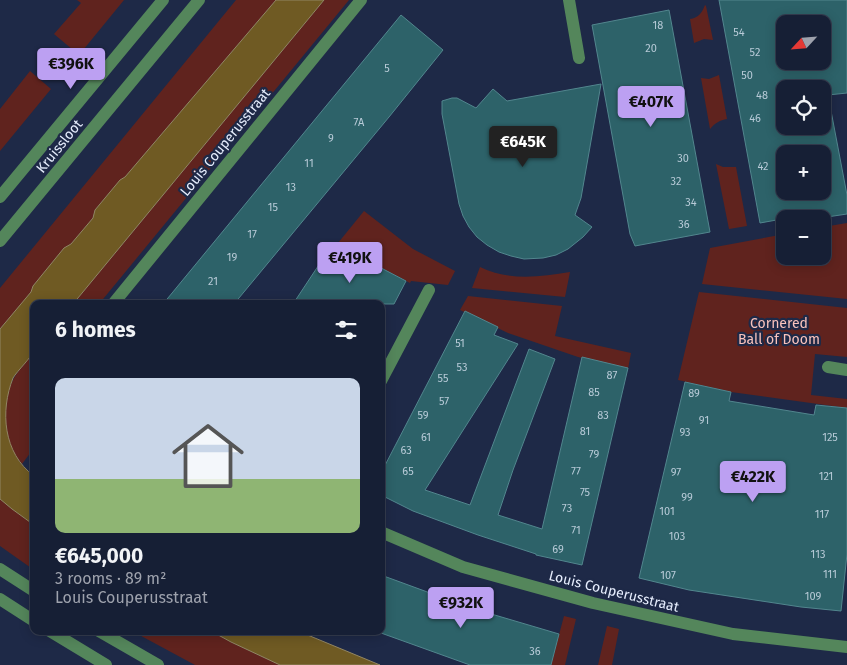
<!DOCTYPE html>
<html lang="en">
<head>
<meta charset="utf-8">
<style>
	:root { --surface:#161f35; --page:#1f273d; --text:#f1f3f6; --muted:#9ea2ad; --line:#353d50; --accent:#bca0f2 }
	body { margin:0; font-family:"Fira Sans",sans-serif; background:var(--page); color:var(--text); height:100vh; display:flex; flex-direction:column; font-size:19px; white-space:nowrap }
	* { box-sizing:border-box; margin:0 }
	p { font-size:16px; color:var(--muted) }
	.icon { flex:none; width:28px; height:28px; fill:none; stroke:currentColor; stroke-width:2; stroke-linecap:round; stroke-linejoin:round }
	.map { position:relative; flex:1; overflow:hidden }
	.details { position:absolute; left:30px; top:300px; width:355px; height:335px; display:flex; flex-direction:column; background:var(--surface); border-radius:10px; box-shadow:0 2px 12px #0003,0 0 0 1px var(--line) }
	.details>* { flex:none }
	.needle { width:32px; rotate:244deg }
	.buttons { position:absolute; left:776px; top:15px; display:grid; gap:10px }
	.buttons a { display:grid; place-items:center; width:55px; height:55px; border-radius:10px; background:var(--surface); box-shadow:0 2px 12px #0003,0 0 0 1px var(--line); font-size:25px }
	.price { position:absolute; translate:-50% -42px; padding:0 11px; border-radius:5px; background:var(--accent); color:#111; font-size:16px; line-height:32px; filter:drop-shadow(0 1px 2px #0008) }
	.price::after { content:''; position:absolute; left:50%; top:30px; width:15px; height:11px; margin-left:-8px; background:inherit; clip-path:polygon(0 0,100% 0,50% 100%) }
	.price.on { background:#222; color:#fff }
	ul { padding:0; list-style:none }
	li { display:grid; align-content:center; gap:10px; height:265px; padding:0 25px }
	li+li { border-top:1px solid var(--line) }
	li span { display:grid; place-items:center; height:155px; border-radius:10px; color:#555 }
	li>.icon { margin-inline-start:auto }
	span .icon { width:90px; height:90px; fill:#fffc; stroke-width:1 }
	li b { font-size:21px }
	h2 { display:flex; justify-content:space-between; align-items:center; height:60px; padding:0 25px; font-size:21px }
	.map>svg:first-child { display:block }
	.green { fill:#60231e }
	.water { fill:#6f5a23; stroke:#928664 }
	.building { fill:#2d6269; stroke:#52868e; fill-rule:evenodd }
	.lines { fill:none; stroke-linecap:round; stroke-linejoin:round }
	.minor { stroke:#54865b; stroke-width:12 }
	.labels { text-anchor:middle; stroke-width:4.5; stroke-linejoin:round; paint-order:stroke }
	.number-label { font-size:11px; fill:#b7cad7 }
	.street-label { font-size:14px; fill:#e5ecfc; stroke:#1e2947 }
	.park-label { font-size:14px; fill:#fac3bc; stroke:#1e2947 }
</style>
</head>
<body>
<div class="map">
<svg width="847" height="665" viewBox="0 0 847 665">
	<rect width="100%" height="100%" fill="#1e2947"/>
	<path class="green" d="M77 0H124L79 55 54 34 81 3Z
		M236 0H276L125 177 120 180 95 210 93 218 71 244 64 248 33 286 31 292 0 329V288Z
		M324 0H349L99 304H73Z
		M705 5 706 6 713 40 704 39 694 43 690 19C698 18 702 13 705 5Z
		M30 71 51 89 0 151V109Z
		M719 75 727 119C720 120 715 123 710 129L701 78 709 79Z
		M716 164 723 167H736L747 226 729 229Z
		M364 211 413 249 455 271 448 285 411 281 410 283 365 259 338 243Z
		M847 223V299L702 284 710 248 785 234V256H822L823 227Z
		M480 267C509 281 539 277 570 272L565 297 472 288Z
		M699 292 847 308V357L815 354 811 395 847 399V408L731 392 678 380Z
		M468 296 562 306 555 336 631 353 628 369 578 357 508 333 460 310Z
		M34 352V448L22 464C18 459 13 454 10 448 0 426 2 401 13 380 18 370 27 361 34 352Z
		M0 499 12 509 34 525V570L0 546Z
		M564 616 576 619 565 665H551Z
		M607 626 619 629 612 665H598Z
		M132 631H211L231 642 280 665H195Z"/>
	<path class="water" d="M276 0H324L73 304H34C34 315 34 327 34 339 34 342 35 347 34 350 32 357 17 371 13 378 0 411 3 453 34 476V525L12 509 0 499V329L31 292 33 286 64 248 71 244 93 218 95 210 120 180 125 177Z
		M211 631H298L380 665H280L231 642Z"/>
	<path class="building" d="M719 0H847V93L828 95 847 195V214L827 217 826 211 760 223ZM785 24H822V61H785ZM785 89H822V126H785ZM785 154H822V191H785Z
		M669 10 710 232 635 246 630 234 592 25Z
		M401 15 443 50 389 117 234 304H163Z
		M601 84 581 198 575 215 592 227 583 237 568 249 556 255 543 258 524 259 511 256 499 252 487 245 477 237 469 227 463 216 459 204 442 114V101L452 98H457L476 108 493 89 507 101Z
		M330 248 359 269 364 259 406 281 394 304H293Z
		M465 311 498 327 494 335 518 344 425 490 470 505 529 349 555 359 513 470 498 515 542 529 582 357 628 368 582 565 536 555V554L478 535 413 511 381 495V473Z
		M685 382 731 392 729 401 814 415 816 405 847 408V554L841 611 801 607 689 590 639 578Z
		M381 575 471 608 559 634 551 665H470L381 633Z"/>
	<g class="lines">
		<path class="minor" d="M569 0 579 58
			M0 197 163 0
			M0 241 199 0
			M113 304 361 0
			M828 367 847 370
			M381 381 429 290
			M381 532 463 567 593 603 733 634 847 647
			M0 569 34 591
			M0 599 34 621
			M50 631 106 665
			M99 631 158 665"/>
	</g>
	<g class="labels">
		<g class="number-label">
			<text x="658" y="29">18</text>
			<text x="739" y="36">54</text>
			<text x="651" y="52">20</text>
			<text x="755" y="56">52</text>
			<text x="387" y="72">5</text>
			<text x="747" y="79">50</text>
			<text x="762" y="99">48</text>
			<text x="755" y="122">46</text>
			<text x="359" y="126">7A</text>
			<text x="331" y="142">9</text>
			<text x="683" y="162">30</text>
			<text x="309" y="167">11</text>
			<text x="763" y="170">42</text>
			<text x="676" y="185">32</text>
			<text x="291" y="191">13</text>
			<text x="691" y="206">34</text>
			<text x="273" y="211">15</text>
			<text x="684" y="228">36</text>
			<text x="252" y="238">17</text>
			<text x="232" y="261">19</text>
			<text x="213" y="285">21</text>
			<text x="460" y="347">51</text>
			<text x="462" y="371">53</text>
			<text x="612" y="379">87</text>
			<text x="443" y="382">55</text>
			<text x="594" y="396">85</text>
			<text x="694" y="397">89</text>
			<text x="444" y="405">57</text>
			<text x="423" y="419">59</text>
			<text x="603" y="419">83</text>
			<text x="704" y="424">91</text>
			<text x="585" y="435">81</text>
			<text x="685" y="436">93</text>
			<text x="426" y="441">61</text>
			<text x="830" y="441">125</text>
			<text x="406" y="454">63</text>
			<text x="594" y="458">79</text>
			<text x="408" y="475">65</text>
			<text x="576" y="475">77</text>
			<text x="676" y="476">97</text>
			<text x="826" y="480">121</text>
			<text x="585" y="496">75</text>
			<text x="687" y="501">99</text>
			<text x="567" y="512">73</text>
			<text x="667" y="515">101</text>
			<text x="822" y="518">117</text>
			<text x="576" y="534">71</text>
			<text x="677" y="540">103</text>
			<text x="558" y="553">69</text>
			<text x="818" y="558">113</text>
			<text x="830" y="578">111</text>
			<text x="668" y="579">107</text>
			<text x="813" y="600">109</text>
			<text x="535" y="655">36</text>
		</g>
		<g class="street-label">
			<text transform="translate(225 142) rotate(-51)" y="5">Louis Couperusstraat</text>
			<text transform="translate(59 146) rotate(-51)" y="5">Kruissloot</text>
			<text transform="translate(614 591) rotate(14)" y="5">Louis Couperusstraat</text>
		</g>
		<g class="park-label">
			<text x="779" y="328">Cornered<tspan x="779" dy="16">Ball of Doom</tspan></text>
		</g>
	</g>
</svg>
<div class="buttons">
<a><svg class="needle" viewBox="-14 -14 28 28"><path d="M0-13l5 13h-10z" fill="#e53935"/><path d="M0 13l5-13h-10z" fill="#9ea2ad"/></svg></a>
<a><svg class="icon" aria-label="locate" viewBox="0 0 24 24"><circle cx="12" cy="12" r="6"/><path d="M12 2v4M12 18v4M2 12h4M18 12h4"/></svg></a>
<a>+</a>
<a>−</a>
</div>
<b class="price" style="left:71px;top:90px">€396K</b>
<b class="price" style="left:651px;top:128px">€407K</b>
<b class="price on" style="left:523px;top:168px">€645K</b>
<b class="price" style="left:350px;top:284px">€419K</b>
<b class="price" style="left:753px;top:503px">€422K</b>
<b class="price" style="left:461px;top:629px">€932K</b>
<section class="details">
<h2>6 homes<svg class="icon" aria-label="filters" viewBox="0 0 24 24"><path d="M4 7h16M4 17h16"/><circle cx="9" cy="7" r="2"/><circle cx="15" cy="17" r="2"/></svg></h2>
<ul>
<li><span style="background:linear-gradient(#c9d6e8 65%,#8fb573 0)"><svg class="icon" aria-label="home" viewBox="0 0 24 24"><path d="M3 11l9-7 9 7M6 9v11h12V9"/></svg></span><div><b>€645,000</b><p>3 rooms · 89 m²</p><p>Louis Couperusstraat</p></div></li>
</ul>
</section>
</div>
</body>
</html>
